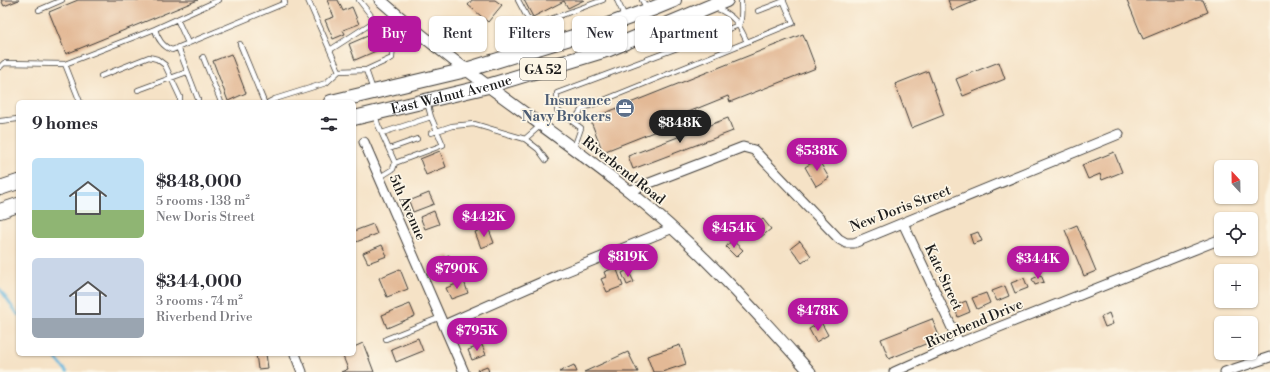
<!DOCTYPE html>
<html lang="en">
<head>
<meta charset="utf-8">
<style>
	:root { --surface:#fff; --page:#f7f7f7; --text:#2b2b33; --muted:#7c7c81; --accent:#b5179e }
	body { margin:0; font-family:"Libre Bodoni",serif; background:var(--page); color:var(--text); height:100vh; display:flex; flex-direction:column; font-size:15px; white-space:nowrap }
	* { box-sizing:border-box; margin:0 }
	p { font-size:13px; color:var(--muted) }
	.icon { flex:none; width:22px; height:22px; fill:none; stroke:currentColor; stroke-width:2; stroke-linecap:round; stroke-linejoin:round }
	.map { position:relative; flex:1; overflow:hidden }
	.panel { position:absolute; left:16px; top:100px; width:340px; height:256px; display:flex; flex-direction:column; background:var(--surface); border-radius:6px; box-shadow:0 1px 3px #0004 }
	.panel>* { flex:none }
	.top-card { position:absolute; left:368px; top:16px; width:380px; height:36px; display:flex; gap:8px }
	.needle { width:26px; rotate:338deg }
	.buttons { position:absolute; left:1214px; top:160px; display:grid; gap:8px }
	.buttons a { display:grid; place-items:center; width:44px; height:44px; border-radius:6px; background:var(--surface); box-shadow:0 1px 3px #0004; font-size:20px }
	.price { position:absolute; translate:-50% -34px; padding:0 9px; border-radius:14px; background:var(--accent); color:#fff; font-size:13px; line-height:26px; filter:drop-shadow(0 1px 2px #0008) }
	.price::after { content:''; position:absolute; left:50%; top:24px; width:12px; height:9px; margin-left:-6px; background:inherit; clip-path:polygon(0 0,100% 0,50% 100%) }
	.price.active { background:#222; color:#fff }
	ul { padding:0; list-style:none }
	li { display:flex; align-items:center; gap:12px; height:100px; padding:0 16px }
	li span { display:grid; place-items:center; flex:none; width:112px; height:80px; border-radius:6px; color:#555 }
	li>.icon { margin-inline-start:auto }
	span .icon { width:48px; height:48px; fill:#fffc; stroke-width:1 }
	li b { font-size:17px }
	h2 { display:flex; justify-content:space-between; align-items:center; height:48px; padding:0 16px; font-size:17px }
	.tag { padding:0 14px; border-radius:6px; background:var(--surface); box-shadow:0 1px 3px #0004; font-size:14px; line-height:36px }
	.tag.active { background:var(--accent); color:#fff }
	.map>svg:first-child { display:block }
	.lines { fill:none; stroke-linecap:round; stroke-linejoin:round }
	.stream { stroke:#64b6df; stroke-width:2.5 }
	.building { fill:#e3b996 }
	.service-casing { stroke:#3d3a36; stroke-width:6 }
	.minor-casing { stroke:#3d3a36; stroke-width:11 }
	.tertiary-casing { stroke:#3d3a36; stroke-width:13 }
	.primary-casing { stroke:#3d3a36; stroke-width:16 }
	.service { stroke:#fff; stroke-width:4.5 }
	.minor { stroke:#fff; stroke-width:9 }
	.tertiary { stroke:#fff; stroke-width:11 }
	.primary { stroke:#fff; stroke-width:14 }
	.labels { text-anchor:middle; stroke-width:3.5; stroke-linejoin:round; paint-order:stroke }
	.shield { fill:#fcf5e5; stroke:#5f5d58; stroke-width:1 }
	.shield-label { font-size:13px; font-weight:bold; fill:#1c1c1c }
	.street-label { font-size:14px; fill:#1c1c1c; stroke:#fcf5e5 }
	.service-label { font-size:14px; font-weight:bold; fill:#4e5e75; stroke:#fcf5e5; text-anchor:end }
</style>
</head>
<body>
<div class="map">
<svg width="1270" height="372" viewBox="0 0 1270 372">
	<rect width="100%" height="100%" fill="#fcf5e5"/>
	<filter id="ink" filterUnits="userSpaceOnUse"><feTurbulence type="fractalNoise" baseFrequency=".025" numOctaves="2"/><feDisplacementMap in="SourceGraphic" scale="8" xChannelSelector="R" yChannelSelector="G"/><feConvolveMatrix kernelMatrix="1 2 1 2 8 2 1 2 1" color-interpolation-filters="sRGB"/></filter>
	<filter id="wash" filterUnits="userSpaceOnUse"><feTurbulence type="fractalNoise" baseFrequency=".012" numOctaves="4" result="noise"/><feDisplacementMap in="SourceGraphic" scale="16" xChannelSelector="R" yChannelSelector="G"/><feGaussianBlur stdDeviation="0.9" result="paint"/><feColorMatrix in="noise" values="0 0 0 0 0 0 0 0 0 0 0 0 0 0 0 0 0 1.4 0 .05"/><feComposite in="paint" operator="in"/></filter>
	<g filter="url(#wash)">
		<rect width="100%" height="100%" fill="#f5e2c6"/>
		<g class="lines">
			<path class="stream" d="M0 289 18 315
				M52 354 67 372"/>
		</g>
		<g id="blocks">
			<path class="building" d="M1 0H19L4 6Z
				M78 0H198L66 54 49 12Z
				M327 0H338L343 11 352 7 359 24 343 30 345 34 333 39 325 20 334 17Z
				M472 0H495L502 5 488 22 468 5Z
				M524 0H584L568 8 564 1 533 17Z
				M948 0H978L952 11Z
				M1127 0H1203L1208 12 1143 39Z
				M377 32 383 48 355 60 349 44Z
				M803 34 816 68 730 102 728 96 654 126 656 131 603 152 590 119Z
				M231 54 246 93 228 101 213 61Z
				M999 62 1005 79 963 96 956 79Z
				M928 71 944 115 911 128 895 84Z
				M728 118 733 131 633 169 628 156Z
				M440 151 446 167 426 175 420 159Z
				M1114 152 1122 172 1102 180 1100 174 1088 179 1082 165Z
				M818 159 829 178 816 186 805 167Z
				M429 193 434 204 413 212 409 201Z
				M434 211 439 224 425 229 420 217Z
				M763 219 771 229 761 237 753 227Z
				M373 224 377 234 356 242 354 238V231Z
				M1077 225 1096 271 1084 276 1065 230Z
				M488 227 494 243 481 248 475 232Z
				M978 232 982 241 973 244 970 235Z
				M732 240 743 250 736 257 726 247Z
				M800 241 811 256 802 263 791 248Z
				M382 245 387 256 368 263 363 253Z
				M449 255 453 265 439 271 435 261Z
				M616 267 623 286 607 292 601 279 606 277 604 272Z
				M400 269 408 289 387 297 379 278Z
				M628 270 634 282 627 285 622 273Z
				M1041 275 1044 282 1035 285 1032 279Z
				M1024 278 1028 288 1015 293 1011 283Z
				M464 281 468 293 451 299 446 288Z
				M1005 286 1009 296 997 301 992 291Z
				M986 293 990 303 977 309 972 298Z
				M966 301 970 312 958 317 954 306Z
				M410 304 415 316 387 328 382 315Z
				M1109 313 1113 324 1105 327 1101 317Z
				M932 319 940 338 889 359 881 339Z
				M821 322 828 335 816 342 809 329Z
				M491 324 494 331 465 343 462 335Z
				M418 338 423 351 396 362 391 349Z
				M363 343 374 372H341L348 369 342 354H354V347Z
				M482 345 486 355 472 360 468 350Z
				M680 345 686 364 662 372H653L647 356Z
				M628 352 638 372H584Z
				M256 354H266L268 368 258 369Z
				M574 365 577 372H559Z
				M487 366 489 372H478L477 370Z"/>
		</g>
	</g>
	<g filter="url(#ink)">
		<use href="#blocks" fill-opacity="0" stroke="#3d3a36" stroke-width="1"/>
		<g class="lines">
			<g class="service-casing">
				<path id="service" d="M219 0 155 29C157 38 163 47 172 50L285 3 284 0
					M308 0 339 71 366 70 392 58 393 44 359 0
					M518 0 527 17 537 24
					M617 0 625 17
					M642 0 647 9
					M716 8C736 17 738 23 747 42L793 23 783 0
					M39 10 62 0
					M758 11 784 1
					M177 19 188 43
					M387 36 401 19
					M240 44 264 102
					M544 45 537 24 603 0
					M178 47 198 99
					M330 50 375 21
					M203 57 221 102
					M0 67 4 63 65 64
					M366 70 373 90
					M101 76 149 57 157 59 165 65 180 97V102
					M138 90 187 72
					M80 102 65 64 155 29
					M269 102 275 99 326 83 339 71
					M375 115 378 125 395 163 443 145 431 117 427 102
					M0 121 18 119
					M573 122 582 109 747 42
					M382 133 431 117
					M431 133 452 126 474 124 525 139 541 125
					M525 139 538 149 546 160
					M574 148 581 128 557 110V93L739 25C743 17 741 9 741 0
					M389 149 417 139
					M380 177 393 169 395 163
					M386 339 441 317"/>
			</g>
			<g class="minor-casing">
				<path id="minor" d="M364 142 464 372
					M629 191 743 147 754 150 839 239 846 243H854L1119 134
					M903 223 959 343
					M444 325 560 274 673 228
					M295 354 302 372
					M894 372 959 343 1221 239
					M1225 372 1270 357"/>
			</g>
			<g class="tertiary-casing">
				<path id="tertiary" d="M380 0C458 69 547 126 629 191 696 244 753 309 810 372"/>
			</g>
			<g class="primary-casing">
				<g id="primary">
					<path d="M331 102 466 70 583 34 652 9 674 0"/>
					<path id="s1" d="M354 118 488 86 609 49 726 0"/>
					<path d="M0 188 18 182"/>
					<path d="M0 211 18 205"/>
				</g>
			</g>
			<use href="#service" class="service"/>
			<use href="#minor" class="minor"/>
			<use href="#tertiary" class="tertiary"/>
			<use href="#primary" class="primary"/>
		</g>
	</g>
	<defs>
		<g id="office-disc" transform="scale(1)"><circle r="9.5" fill="#5c6f8a" stroke="#fcf5e5"/><path d="M-6-3h4V-5.5h4V-3h4V5H-6ZM-1-4.5V-3h2v-1.5ZM-6 0V1H6V0Z" fill="#fff"/></g>
	</defs>
	<g fill-rule="evenodd">
		<use href="#office-disc" x="625" y="108"/>
	</g>
	<g class="labels">
		<rect class="shield" x="520" y="58" width="46" height="22" rx="3"/>
		<g class="shield-label">
			<text x="543" y="74">GA 52</text>
		</g>
		<g class="street-label">
			<text dy="5" stroke="none"><textPath href="#s1" startOffset="100">East Walnut Avenue</textPath></text>
			<text transform="translate(624 170) rotate(38)" y="5">Riverbend Road</text>
			<text transform="translate(408 207) rotate(66)" y="5">5th Avenue</text>
			<text transform="translate(900 208) rotate(-21)" y="5">New Doris Street</text>
			<text transform="translate(944 277) rotate(65)" y="5">Kate Street</text>
			<text transform="translate(974 323) rotate(-23)" y="5">Riverbend Drive</text>
		</g>
		<g class="service-label">
			<text x="611" y="105">Insurance<tspan x="611" dy="16">Navy Brokers</tspan></text>
		</g>
	</g>
</svg>
<div class="buttons">
<a><svg class="needle" viewBox="-14 -14 28 28"><path d="M0-13l5 13h-10z" fill="#e53935"/><path d="M0 13l5-13h-10z" fill="#7c7c81"/></svg></a>
<a><svg class="icon" aria-label="locate" viewBox="0 0 24 24"><circle cx="12" cy="12" r="6"/><path d="M12 2v4M12 18v4M2 12h4M18 12h4"/></svg></a>
<a>+</a>
<a>−</a>
</div>
<b class="price active" style="left:680px;top:144px">$848K</b>
<b class="price" style="left:817px;top:172px">$538K</b>
<b class="price" style="left:484px;top:238px">$442K</b>
<b class="price" style="left:734px;top:249px">$454K</b>
<b class="price" style="left:628px;top:278px">$819K</b>
<b class="price" style="left:1038px;top:280px">$344K</b>
<b class="price" style="left:457px;top:290px">$790K</b>
<b class="price" style="left:818px;top:332px">$478K</b>
<b class="price" style="left:477px;top:352px">$795K</b>
<div class="top-card">
<a class="tag active">Buy</a>
<a class="tag">Rent</a>
<a class="tag">Filters</a>
<a class="tag">New</a>
<a class="tag">Apartment</a>
</div>
<section class="panel">
<h2>9 homes<svg class="icon" aria-label="filters" viewBox="0 0 24 24"><path d="M4 7h16M4 17h16"/><circle cx="9" cy="7" r="2"/><circle cx="15" cy="17" r="2"/></svg></h2>
<ul>
<li><span style="background:linear-gradient(#bfe0f5 65%,#8fb573 0)"><svg class="icon" aria-label="home" viewBox="0 0 24 24"><path d="M3 11l9-7 9 7M6 9v11h12V9"/></svg></span><div><b>$848,000</b><p>5 rooms · 138 m²</p><p>New Doris Street</p></div></li>
<li><span style="background:linear-gradient(#c9d6e8 75%,#9aa5b1 0)"><svg class="icon" aria-label="home" viewBox="0 0 24 24"><path d="M3 11l9-7 9 7M6 9v11h12V9"/></svg></span><div><b>$344,000</b><p>3 rooms · 74 m²</p><p>Riverbend Drive</p></div></li>
</ul>
</section>
</div>
</body>
</html>
